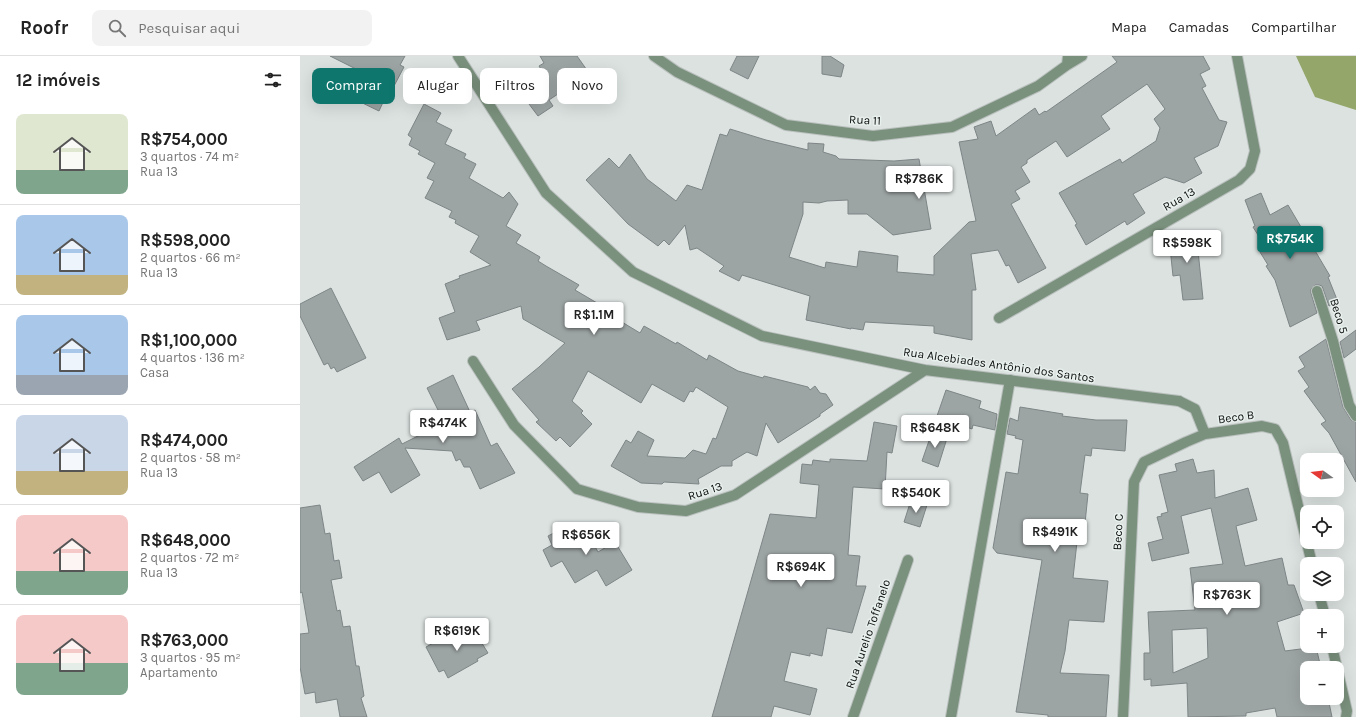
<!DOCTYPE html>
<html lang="pt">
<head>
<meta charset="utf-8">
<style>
	:root { --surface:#fff; --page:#f2f2f2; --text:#222; --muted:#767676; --line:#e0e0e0; --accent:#0f766e }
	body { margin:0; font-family:Karla,sans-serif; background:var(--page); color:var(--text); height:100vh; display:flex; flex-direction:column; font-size:15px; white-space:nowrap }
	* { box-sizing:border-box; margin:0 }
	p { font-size:13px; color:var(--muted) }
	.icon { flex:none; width:22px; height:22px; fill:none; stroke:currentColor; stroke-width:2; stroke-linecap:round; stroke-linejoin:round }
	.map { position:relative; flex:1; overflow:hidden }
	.details { display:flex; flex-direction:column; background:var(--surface); width:300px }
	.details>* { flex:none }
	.banner { position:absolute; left:12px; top:12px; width:380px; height:36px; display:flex; gap:8px }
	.needle { width:26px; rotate:285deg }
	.buttons { position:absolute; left:1000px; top:397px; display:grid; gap:8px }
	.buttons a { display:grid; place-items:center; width:44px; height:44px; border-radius:8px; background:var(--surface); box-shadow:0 4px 16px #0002; font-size:20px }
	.price { position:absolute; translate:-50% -34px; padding:0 9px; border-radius:4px; background:#fff; color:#222; font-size:13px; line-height:26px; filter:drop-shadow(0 1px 2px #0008) }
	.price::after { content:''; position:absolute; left:50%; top:24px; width:12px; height:9px; margin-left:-6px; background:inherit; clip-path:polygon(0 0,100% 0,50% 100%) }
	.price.current { background:var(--accent); color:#fff }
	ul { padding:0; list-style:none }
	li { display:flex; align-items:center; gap:12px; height:100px; padding:0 16px }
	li+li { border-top:1px solid var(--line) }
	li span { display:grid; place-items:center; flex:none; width:112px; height:80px; border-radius:8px; color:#555 }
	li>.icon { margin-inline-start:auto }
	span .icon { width:48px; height:48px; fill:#fffc; stroke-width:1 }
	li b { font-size:17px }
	h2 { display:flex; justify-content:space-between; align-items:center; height:48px; padding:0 16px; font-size:17px }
	.chip { padding:0 14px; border-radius:8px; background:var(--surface); box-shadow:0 4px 16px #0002; font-size:14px; line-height:36px }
	.chip.current { background:var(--accent); color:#fff }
	header { display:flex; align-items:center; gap:24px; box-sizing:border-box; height:56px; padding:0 20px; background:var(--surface); border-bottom:1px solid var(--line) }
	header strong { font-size:19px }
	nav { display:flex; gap:22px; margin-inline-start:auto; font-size:14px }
	.search { width:280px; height:36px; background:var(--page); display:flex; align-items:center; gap:10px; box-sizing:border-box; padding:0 14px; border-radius:8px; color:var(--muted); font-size:15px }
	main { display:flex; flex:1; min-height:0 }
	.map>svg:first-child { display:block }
	.forest { fill:#94a669 }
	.building { fill:#9da4a4; stroke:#7e8586; fill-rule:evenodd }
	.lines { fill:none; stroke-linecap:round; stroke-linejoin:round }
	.service-casing { stroke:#bac0be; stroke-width:12 }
	.minor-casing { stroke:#bac0be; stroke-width:12 }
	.service { stroke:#7a917d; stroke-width:10 }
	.minor { stroke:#7a917d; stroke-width:10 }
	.labels { text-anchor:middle; stroke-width:3; stroke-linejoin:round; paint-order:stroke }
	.street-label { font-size:12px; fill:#0a0d0c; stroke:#e8f0ed }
</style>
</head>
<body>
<header>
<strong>Roofr</strong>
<div class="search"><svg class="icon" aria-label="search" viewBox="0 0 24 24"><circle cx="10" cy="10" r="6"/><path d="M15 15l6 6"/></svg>Pesquisar aqui</div>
<nav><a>Mapa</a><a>Camadas</a><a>Compartilhar</a></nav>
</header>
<main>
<section class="details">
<h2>12 imóveis<svg class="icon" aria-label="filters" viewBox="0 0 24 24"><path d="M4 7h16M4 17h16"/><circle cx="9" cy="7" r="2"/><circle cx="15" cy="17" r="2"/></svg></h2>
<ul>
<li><span style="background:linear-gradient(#dfe7d0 70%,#7fa58c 0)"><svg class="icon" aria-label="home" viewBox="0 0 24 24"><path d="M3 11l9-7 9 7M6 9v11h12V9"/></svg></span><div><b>R$754,000</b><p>3 quartos · 74 m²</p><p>Rua 13</p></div></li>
<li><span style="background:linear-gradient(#a9c7e8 75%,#c2b280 0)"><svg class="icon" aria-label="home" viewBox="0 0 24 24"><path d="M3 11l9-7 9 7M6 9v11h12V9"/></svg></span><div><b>R$598,000</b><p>2 quartos · 66 m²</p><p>Rua 13</p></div></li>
<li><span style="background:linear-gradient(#a9c7e8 75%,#9aa5b1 0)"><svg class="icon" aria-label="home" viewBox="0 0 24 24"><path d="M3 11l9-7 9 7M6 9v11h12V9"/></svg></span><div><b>R$1,100,000</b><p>4 quartos · 136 m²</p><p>Casa</p></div></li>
<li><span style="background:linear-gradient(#c9d6e8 70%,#c2b280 0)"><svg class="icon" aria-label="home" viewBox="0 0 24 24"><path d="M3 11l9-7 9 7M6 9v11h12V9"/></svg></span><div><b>R$474,000</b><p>2 quartos · 58 m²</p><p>Rua 13</p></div></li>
<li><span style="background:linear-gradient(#f6c9c9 70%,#7fa58c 0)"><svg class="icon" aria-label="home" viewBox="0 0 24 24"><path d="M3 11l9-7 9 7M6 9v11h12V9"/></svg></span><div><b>R$648,000</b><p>2 quartos · 72 m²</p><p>Rua 13</p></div></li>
<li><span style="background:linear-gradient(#f6c9c9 60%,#7fa58c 0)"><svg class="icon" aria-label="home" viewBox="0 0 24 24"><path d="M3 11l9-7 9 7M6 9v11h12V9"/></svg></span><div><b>R$763,000</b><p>3 quartos · 95 m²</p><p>Apartamento</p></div></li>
</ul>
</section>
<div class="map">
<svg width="1056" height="661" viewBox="0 0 1056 661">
	<rect width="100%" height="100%" fill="#dbe2e0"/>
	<path class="forest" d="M996 0H1056V54L1015 41Z"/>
	<path class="building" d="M30 0H105L100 9 104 11 94 30 91 29 79 55 50 41 62 16Z
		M240 0H277L289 17 249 44 253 50 238 60 226 44 239 35 232 25 244 18 239 10 244 7Z
		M437 0H459L448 23 430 14Z
		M522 0H530L544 9 541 21 522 18Z
		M812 0H903L910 13 900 18 906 30 902 32 919 64 927 66 918 90 894 102 902 117 884 127 865 121 833 138 845 157 827 169 825 165 786 189 775 169 777 168 759 137 820 103 822 107 856 85 860 72 854 63 865 53 847 28 801 60 810 73 767 101 756 85 727 104V107L721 111 730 126 715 135 720 143 711 148 746 212 718 227 709 209 706 210 698 194 671 198 676 234H672V284L634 277V270L565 266 563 274 551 272V273L506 264 510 240 442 219 439 225 419 215 424 210 397 192 390 194 385 169 369 189 364 184 358 190 328 168 286 124 309 102 319 112 330 98 347 123 376 145 387 129 402 134 420 78 427 80 430 73 466 84 508 94V87L524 88 523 96 536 100 539 103 594 105 619 103 631 173 593 179 567 158H548V144L527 145 519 147 503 146V158L489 201 525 212 526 206 557 211 559 195 598 200 597 216 634 219V200L669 166 676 165 659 86 678 83 674 71 691 65 696 80 735 52 739 59 745 55 746 56 817 6Z
		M124 48 141 57 136 66 152 74 145 88 166 98 164 102 176 108 169 122 203 142 209 136 218 148 206 170 221 179 216 187 240 201 238 205 246 210 279 229 275 234 309 254 307 257 340 277 344 270 376 288 377 286 407 304 409 299 438 315 463 322 464 320 508 331 510 334 515 330 520 337 526 338 533 349 520 358V360L478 387 466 367 457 400 447 396 432 405V410H421L398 423 399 428 364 426 362 428 341 427 311 410 326 384 331 387 338 375 354 384 347 400 385 402 393 394 406 398 413 382 416 383 428 351 396 331 393 336 390 335 384 346 352 328 341 347 288 315 272 345 283 355 281 357 292 368 270 391 260 381 256 385 236 366 239 364 212 333 239 311 265 287 223 263 221 250 176 265 180 274 147 284 139 262 155 256 145 228 160 222 159 220 191 209 170 196 179 180 155 167 156 164 149 161 152 155 125 142 134 125 127 122 135 107 118 98 120 95 109 89 112 82 108 79Z
		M961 137 970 159 988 149 1030 220 1028 221 1038 246 1029 250 1022 230 1019 229H1015L1011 233V237L1017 257 990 271 975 224 966 210 968 209 960 196 963 187 953 171 955 170 945 144Z
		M896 175 903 243 883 244 880 219 873 220 869 182 883 176Z
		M31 232 66 302 37 316 34 311 31 313 28 307 24 309 0 260V248Z
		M1056 274V293L1044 302 1040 286Z
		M1026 283 1043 351 1051 364 1056 366V426L1029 377 1021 368 1026 365 1004 335 1009 331 998 315 1005 311 999 301Z
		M153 319 170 356 175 354 191 390 197 387 215 417 180 433 170 411H164L160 403 156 405 152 395 105 392 120 419 91 437 79 416 63 425 54 411 99 382 102 388 142 368 137 357 139 356 127 332Z
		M646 334 681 345 679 352 697 358 695 374 673 369 672 373 637 360Z
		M720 351 763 358 762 360 796 364H827L825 395 792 392 791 400 785 399 780 437 788 438 783 487 777 486 773 522 808 525 804 566 769 564 765 595 760 617 809 619 806 661H748V659L716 656 742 504 697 497 693 492 706 416 718 418 723 384 715 382 716 380 707 378 710 362 718 365Z
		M574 366 597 370 592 397 587 396 585 433 553 431 548 499 560 500 556 530H566L552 577 527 572 522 600 510 597V600L491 596 484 625 517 633 510 659 474 650 471 661H412L470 458 516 462 519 429 500 427 502 408 512 409 513 404 530 406V403L567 405Z
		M632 376 648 379 638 411 622 405Z
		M893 403 897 417 914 414 915 442 948 432 957 464 936 470 945 510 982 502 988 529H994L1004 557 977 566 985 595 1016 591 1021 612H1007V642H1028L1032 661H977L975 652 946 657V660L888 661 887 627 851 630V623L844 624V597H850L848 556 895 554 890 512 923 508 911 452 881 460 889 497 852 505 848 487 863 483 857 461 862 460 861 458 868 456 859 419 877 415 875 408ZM907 572 908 602 873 617 872 574Z
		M611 444 627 449 620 471 604 466Z
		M20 449 25 478 30 477 34 505 39 504 42 522 31 524 37 555 40 554 43 571 50 570 56 610H59L64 640 61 642 67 661H40L37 643 16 647 15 636 5 638 0 611V578L9 577 2 536 0 537V452Z
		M269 469 273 477 284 471 298 496 315 486 332 514 306 530 297 514 275 527 262 505 251 511 243 494 252 489 248 480Z
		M173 573 188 597 177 603 178 605 148 622 144 614 139 616 126 591 157 574 158 577 161 575 163 579Z"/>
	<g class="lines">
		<g class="service-casing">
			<path id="service" d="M1017 235 1033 285 1049 349 1056 360
				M905 378 962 370 975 373 983 387 1012 508
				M1019 538 1025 560
				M1032 590 1037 612
				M1037 612 1047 655 1046 661
				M651 661 710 324
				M823 661 834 426 844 406 886 386 905 378 895 353 879 345"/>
		</g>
		<g class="minor-casing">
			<path id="minor" d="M158 0 246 137 333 216 462 280 625 314 879 345
				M354 0 377 16 486 69 573 80 652 71 738 30 767 9 768 0
				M767 9 782 0
				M699 262 939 124 950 113 955 95 937 0
				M173 305 214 369 277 433 338 451 386 455 435 439 625 314
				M553 661 608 504"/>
		</g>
		<use href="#service" class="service"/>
		<use href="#minor" class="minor"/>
	</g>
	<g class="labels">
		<g class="street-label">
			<text transform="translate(565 64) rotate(3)" y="4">Rua 11</text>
			<text transform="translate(879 143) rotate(-30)" y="4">Rua 13</text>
			<text transform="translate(1039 260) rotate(73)" y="4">Beco 5</text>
			<text transform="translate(699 309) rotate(8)" y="4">Rua Alcebiades Antônio dos Santos</text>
			<text transform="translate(936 361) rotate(-8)" y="4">Beco B</text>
			<text transform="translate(405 435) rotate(-18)" y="4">Rua 13</text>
			<text transform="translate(818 476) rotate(-87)" y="4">Beco C</text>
			<text transform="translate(568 578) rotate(-71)" y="4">Rua Aurelio Toffanelo</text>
		</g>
	</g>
</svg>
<div class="buttons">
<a><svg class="needle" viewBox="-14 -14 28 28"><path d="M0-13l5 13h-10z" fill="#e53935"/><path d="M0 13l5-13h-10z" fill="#767676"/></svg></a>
<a><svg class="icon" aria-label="locate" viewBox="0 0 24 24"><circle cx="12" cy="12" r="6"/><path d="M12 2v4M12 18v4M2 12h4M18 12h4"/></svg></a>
<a><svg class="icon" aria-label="layers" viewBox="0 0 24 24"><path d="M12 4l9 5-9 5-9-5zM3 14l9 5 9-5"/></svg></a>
<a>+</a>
<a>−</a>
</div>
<b class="price" style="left:619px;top:144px">R$786K</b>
<b class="price current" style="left:990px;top:204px">R$754K</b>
<b class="price" style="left:887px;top:208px">R$598K</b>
<b class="price" style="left:294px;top:280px">R$1.1M</b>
<b class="price" style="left:143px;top:388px">R$474K</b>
<b class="price" style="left:635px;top:393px">R$648K</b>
<b class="price" style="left:616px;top:458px">R$540K</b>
<b class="price" style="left:755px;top:497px">R$491K</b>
<b class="price" style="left:286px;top:500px">R$656K</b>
<b class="price" style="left:501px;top:532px">R$694K</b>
<b class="price" style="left:927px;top:560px">R$763K</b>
<b class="price" style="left:157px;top:596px">R$619K</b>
<div class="banner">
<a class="chip current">Comprar</a>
<a class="chip">Alugar</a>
<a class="chip">Filtros</a>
<a class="chip">Novo</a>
</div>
</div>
</main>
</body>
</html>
